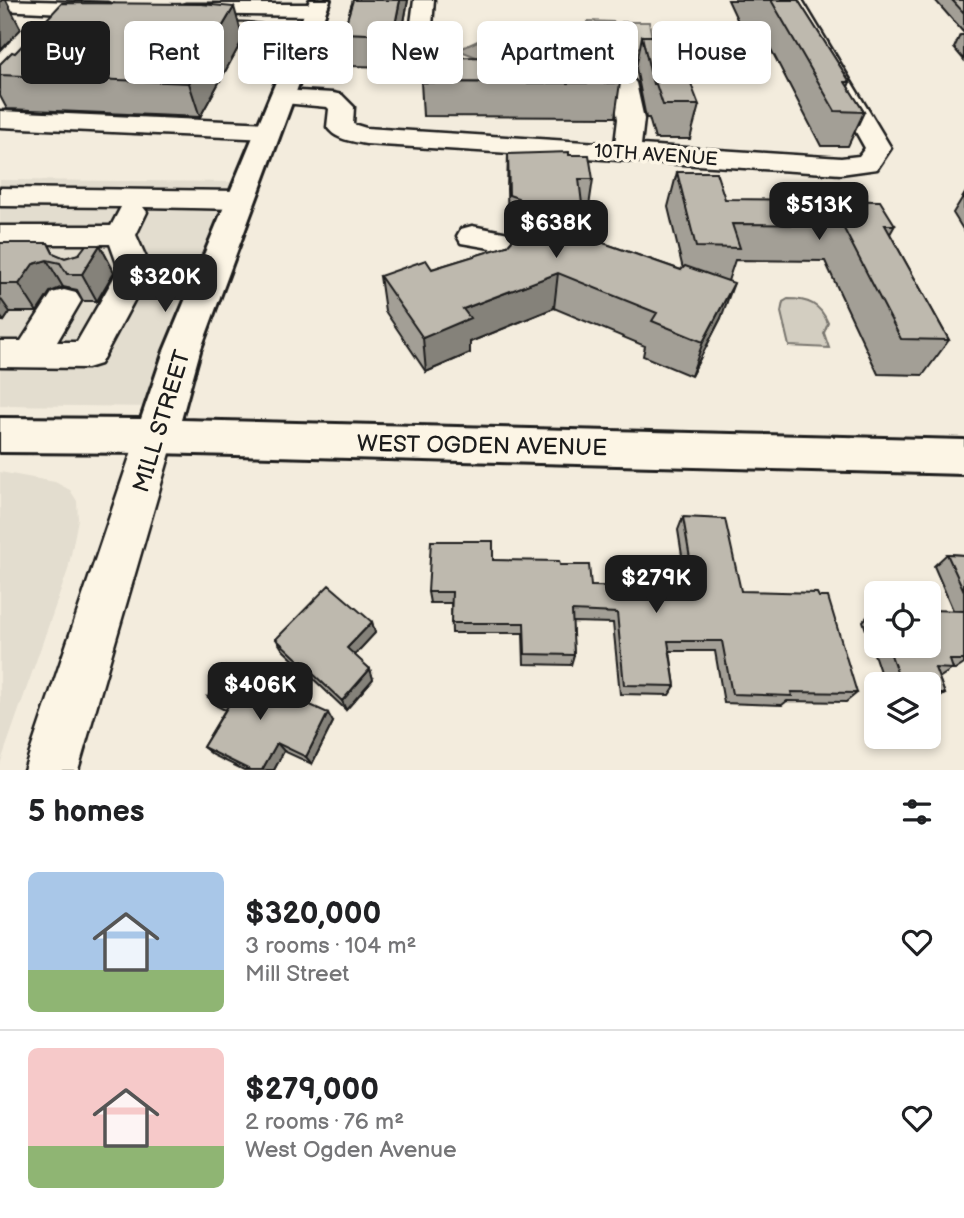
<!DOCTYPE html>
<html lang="en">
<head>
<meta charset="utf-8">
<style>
	:root { --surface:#fff; --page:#f2f2f2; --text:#202124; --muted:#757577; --line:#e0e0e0; --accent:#1c1c1c }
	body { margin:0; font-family:"Balsamiq Sans",sans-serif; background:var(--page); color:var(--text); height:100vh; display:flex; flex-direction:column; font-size:26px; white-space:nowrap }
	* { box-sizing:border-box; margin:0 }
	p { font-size:23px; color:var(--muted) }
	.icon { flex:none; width:38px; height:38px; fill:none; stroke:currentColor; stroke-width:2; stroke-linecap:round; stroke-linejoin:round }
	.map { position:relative; height:770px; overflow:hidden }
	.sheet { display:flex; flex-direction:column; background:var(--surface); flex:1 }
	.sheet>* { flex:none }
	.guide { position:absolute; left:21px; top:21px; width:922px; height:63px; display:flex; gap:14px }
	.buttons { position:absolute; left:864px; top:581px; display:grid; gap:14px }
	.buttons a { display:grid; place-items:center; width:77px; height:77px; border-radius:10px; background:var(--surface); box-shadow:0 4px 10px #0003; font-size:35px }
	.price { position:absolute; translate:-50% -60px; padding:0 16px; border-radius:14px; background:var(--accent); color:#fff; font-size:23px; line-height:46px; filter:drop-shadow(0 2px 4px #0008) }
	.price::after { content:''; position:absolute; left:50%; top:42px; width:21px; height:16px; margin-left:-10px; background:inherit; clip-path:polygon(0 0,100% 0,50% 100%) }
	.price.selected { background:#222; color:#fff }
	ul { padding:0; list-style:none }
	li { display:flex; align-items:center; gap:21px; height:175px; padding:0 28px }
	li+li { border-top:2px solid var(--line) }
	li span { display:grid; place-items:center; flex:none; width:196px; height:140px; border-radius:10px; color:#555 }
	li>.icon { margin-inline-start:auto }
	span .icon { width:84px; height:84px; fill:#fffc; stroke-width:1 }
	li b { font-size:30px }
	h2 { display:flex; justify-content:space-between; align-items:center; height:84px; padding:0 28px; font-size:30px }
	.chip { padding:0 24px; border-radius:10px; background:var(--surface); box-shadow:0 4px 10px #0003; font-size:24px; line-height:63px }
	.chip.selected { background:var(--accent); color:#fff }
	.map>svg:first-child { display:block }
	.built { fill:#e3ddcf }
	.green { fill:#d3cec1; stroke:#78756e; stroke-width:2 }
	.water { fill:#aaa59b; stroke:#716e68; stroke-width:2 }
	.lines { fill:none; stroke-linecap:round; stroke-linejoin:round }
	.minor-tunnel-far1 { stroke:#c8c2b6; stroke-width:29; stroke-dasharray:29 14; stroke-linecap:butt }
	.minor-tunnel { stroke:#c8c2b6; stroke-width:37; stroke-dasharray:37 18; stroke-linecap:butt }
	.minor-casing { stroke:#1c1c1c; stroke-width:5 }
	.major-casing { stroke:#1c1c1c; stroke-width:6 }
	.minor { fill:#fcf5e5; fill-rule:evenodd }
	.major { fill:#fcf5e5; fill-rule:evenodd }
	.wall { fill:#a39f96; stroke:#1c1c1c; stroke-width:2 }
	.shaded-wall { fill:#85827a; stroke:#1c1c1c; stroke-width:2 }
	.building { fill:#beb9ae; stroke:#1c1c1c; stroke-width:2 }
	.labels { text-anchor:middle; stroke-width:7; stroke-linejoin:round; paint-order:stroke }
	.far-street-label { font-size:19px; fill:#1c1c1c; stroke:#fcf5e5 }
	.street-label { font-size:23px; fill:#1c1c1c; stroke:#fcf5e5 }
</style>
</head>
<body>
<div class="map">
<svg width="964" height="770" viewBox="0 0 964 770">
	<rect width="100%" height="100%" fill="#f3ecdd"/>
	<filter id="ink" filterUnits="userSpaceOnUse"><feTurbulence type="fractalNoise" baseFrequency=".0143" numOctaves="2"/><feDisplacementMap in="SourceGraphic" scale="14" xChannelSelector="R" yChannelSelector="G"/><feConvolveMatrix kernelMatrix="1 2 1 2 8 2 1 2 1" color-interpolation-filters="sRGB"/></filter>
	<g filter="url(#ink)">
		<path class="built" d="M0 180 242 182 156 407 0 405Z
			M0 472 55 482 70 490 77 501 78 519 68 570 0 764Z"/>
		<path class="green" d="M588 21 614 22 618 47H590Z
			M622 22H649L654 48 626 47Z
			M788 299C808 299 820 304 828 323L824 333 829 348 789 346 781 312 783 302Z"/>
		<path class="water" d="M493 34 514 35 512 41 502 42 484 60 458 50Z"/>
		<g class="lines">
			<path class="minor-tunnel-far1" d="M106 292 117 272"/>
			<path class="minor-tunnel" d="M101 301 107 291"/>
			<g class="minor-casing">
				<path id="minor" d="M0 0 107 3 114 5 117 9 114 13 107 15 0 10Z
					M414 0H434L431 39 428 44H412L409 39Z
					M782 0H802L891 148 877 169 841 174 366 144C351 141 336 140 327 127L329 109 327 107 273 102 270 97 273 92 282 90 333 93 342 95 354 107 353 124 366 128 615 144 618 119 612 83 616 78H632L636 83 644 119 641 145 841 158 859 156 865 148Z
					M186 4H316L323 6 326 10 323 14 316 16 179 14 176 10 179 6Z
					M218 23C235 23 280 19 280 43L308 46 311 51 308 56 300 58 261 54 258 49 259 40 256 38 211 33 207 29 211 25Z
					M0 111 268 123 277 126 281 131 277 136 268 139 0 127Z
					M0 188 240 191 250 194 254 200 250 206 240 209 143 207 147 212 136 235 151 269 100 364 87 368 0 367V341H21L52 293 64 290 76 293 81 301 57 342H77L119 269 110 244H0V226H111L121 207 0 206Z
					M472 226 514 234 524 257 519 264 508 267 497 264 490 248 461 243 457 236 461 229Z
					M156 420 170 425 175 436 78 770H24L137 436 142 425Z"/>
			</g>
			<g class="major-casing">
				<path id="major" d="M310 0H330L200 351 181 420 964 440V474L156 453 0 452V418L141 419 164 351Z"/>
			</g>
			<use href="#minor" class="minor"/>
			<use href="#major" class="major"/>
		</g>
		<path class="wall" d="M353 0H408L396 67 348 66 343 33Z
			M728 0H798L850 82 848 87 864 112 848 146H821L762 32 742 30Z
			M935 0H964V33Z
			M960 35H964V60L954 48Z
			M642 36 699 105 690 139H655L649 118H646L636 68Z
			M243 39 200 117 7 109 0 96V64Z
			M421 82 620 83 615 117 423 116Z
			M508 154 569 155 593 179 588 213H583L586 237 681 270 683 269 668 207 677 172 725 199 895 225 890 234 949 340 923 375 878 374 825 261 735 260 728 281 721 318 691 376 643 356 645 346 554 308 470 342V353L426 372 385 311 380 276 432 269 507 246 512 240 513 234 516 233 508 230 507 189Z
			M964 195V231L953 213Z
			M0 243H48L54 254 65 258 79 254 100 245 114 272 97 301H83L77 290 63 287 50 292 37 312H10L4 321H0Z
			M683 517 741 591 857 693 846 702 787 701 782 705 724 703 715 651H670L675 686 669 695 620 694 613 623 572 622 574 655 571 665 524 664 523 633H452L451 603H430L428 592 493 560 560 565 591 586 687 587 678 530Z
			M947 554 964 555V664L955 670H951L939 678 945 694 929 704V684H884L863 621 875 609H877V646H929L953 610 934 566Z
			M372 622 375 633 354 655 370 669 373 679 346 710 283 650 276 639Z
			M208 697 333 722 312 764 284 751 274 770H244L213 755 203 747 225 710 217 706Z"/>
		<path class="shaded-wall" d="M3 0H6L21 29 1 50 0 2Z
			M400 0H408L396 67 393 35Z
			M234 7 243 39 200 117 189 83Z
			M100 245 114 272 97 301 82 274Z
			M47 260 63 287 50 292 37 312 19 284 33 264Z
			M558 273 554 308 470 342V353L426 372 423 338 463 309Z
			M734 283 721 318 691 376 703 342Z
			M0 298 10 312 4 321 0 316Z
			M372 622 375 633 351 659 347 648Z
			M370 669 373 679 346 710 342 701Z
			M328 713 333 722 312 764 306 757Z
			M277 743 284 751 274 770H262Z"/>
		<path class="building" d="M353 0H400L393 35 343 33Z
			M769 0H798L850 82H845L864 112 835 111 771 0Z
			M952 0H964V13Z
			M62 3 201 4 234 7 189 83 0 75V64L12 52 15 53Z
			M642 36H669L673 45H676L699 105H663L656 84H653Z
			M425 57 616 58 620 83 421 82Z
			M569 152V155H589L593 179H579L586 237 681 270 685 266 734 283 703 342 652 321 657 313 558 273 463 309 470 318 423 338 380 276 426 260 432 269 507 246 514 238 513 234 523 230 529 221 518 198 509 195 508 154Z
			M677 172H716L725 199 880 201 895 225H885L949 340 901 339 842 225 732 224 740 248 696 247Z
			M0 243H48L53 253 65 258 79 254 86 245H100L82 274H67L60 263 47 260 33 264 19 284H0Z
			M683 517 725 519 741 591 817 593 819 597H828L857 693 791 692 792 696 732 694 722 641H668L675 686 624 685 617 613 572 611 574 655 525 654 524 623H451L452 592H428L431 541H493V560L559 561 560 565H589L591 586 695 588Z
			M947 554 964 555V591Z
			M329 585 372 622 347 648 370 669 342 701 276 639Z
			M929 610 964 611V660H950L953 669 935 668 945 694H929V684H901L888 646H929Z
			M226 667 328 713 306 757 277 743 262 770H250L203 747 228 706 208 697Z"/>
	</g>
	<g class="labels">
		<g class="far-street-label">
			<text transform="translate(656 154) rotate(4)" y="7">10TH AVENUE</text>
		</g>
		<g class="street-label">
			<text transform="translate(161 421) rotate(-73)" y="8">MILL STREET</text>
			<text transform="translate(482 445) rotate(1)" y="8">WEST OGDEN AVENUE</text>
		</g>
	</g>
</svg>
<div class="buttons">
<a><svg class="icon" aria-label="locate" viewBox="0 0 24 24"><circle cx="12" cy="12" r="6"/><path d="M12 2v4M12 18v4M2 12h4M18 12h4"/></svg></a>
<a><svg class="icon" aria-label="layers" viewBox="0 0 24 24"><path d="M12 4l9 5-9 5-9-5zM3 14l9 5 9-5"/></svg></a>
</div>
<b class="price" style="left:819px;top:242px">$513K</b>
<b class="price" style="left:556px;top:260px">$638K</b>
<b class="price selected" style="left:165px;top:314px">$320K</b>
<b class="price" style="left:656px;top:615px">$279K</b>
<b class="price" style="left:260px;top:722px">$406K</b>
<div class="guide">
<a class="chip selected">Buy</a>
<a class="chip">Rent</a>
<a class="chip">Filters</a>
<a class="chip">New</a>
<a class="chip">Apartment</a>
<a class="chip">House</a>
</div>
</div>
<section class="sheet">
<h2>5 homes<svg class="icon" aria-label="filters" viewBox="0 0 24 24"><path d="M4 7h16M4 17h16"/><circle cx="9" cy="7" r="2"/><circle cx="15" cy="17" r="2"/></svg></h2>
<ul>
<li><span style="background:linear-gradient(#a9c7e8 70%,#8fb573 0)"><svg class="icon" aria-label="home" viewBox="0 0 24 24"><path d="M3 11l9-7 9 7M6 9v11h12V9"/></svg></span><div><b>$320,000</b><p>3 rooms · 104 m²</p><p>Mill Street</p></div><svg class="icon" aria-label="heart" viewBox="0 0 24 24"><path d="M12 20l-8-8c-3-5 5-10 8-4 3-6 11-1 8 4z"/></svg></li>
<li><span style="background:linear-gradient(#f6c9c9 70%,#8fb573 0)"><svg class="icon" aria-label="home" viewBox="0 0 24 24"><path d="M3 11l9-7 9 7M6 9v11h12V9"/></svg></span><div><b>$279,000</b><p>2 rooms · 76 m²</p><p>West Ogden Avenue</p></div><svg class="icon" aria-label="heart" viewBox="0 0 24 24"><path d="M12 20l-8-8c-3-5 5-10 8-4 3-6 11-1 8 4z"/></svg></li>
</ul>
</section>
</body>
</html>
